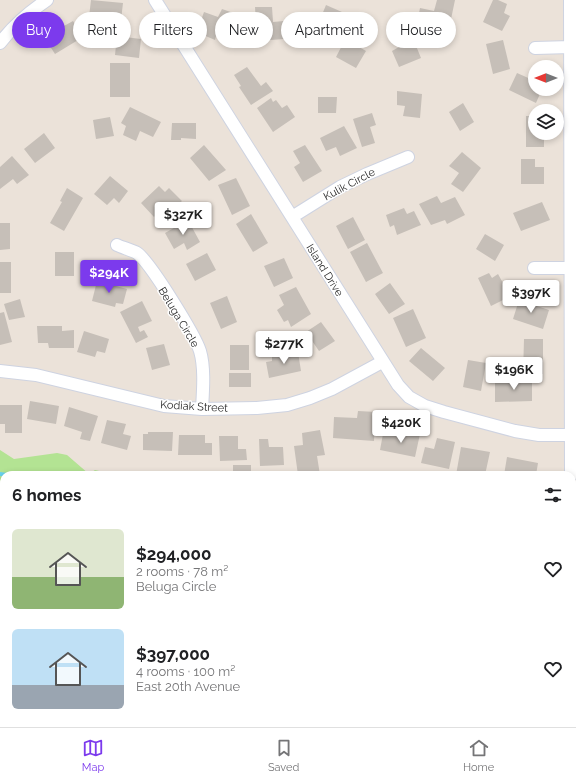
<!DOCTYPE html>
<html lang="en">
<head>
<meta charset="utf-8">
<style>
	:root { --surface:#fff; --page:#f2f2f2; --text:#202124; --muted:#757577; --line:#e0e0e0; --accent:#7c3aed }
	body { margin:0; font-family:Raleway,sans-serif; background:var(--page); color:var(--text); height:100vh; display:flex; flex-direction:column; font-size:15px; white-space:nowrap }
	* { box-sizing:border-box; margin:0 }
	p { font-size:13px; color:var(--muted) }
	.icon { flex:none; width:22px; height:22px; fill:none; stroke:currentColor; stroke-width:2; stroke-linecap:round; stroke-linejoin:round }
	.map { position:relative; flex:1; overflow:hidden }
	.side { position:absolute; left:0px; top:471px; width:576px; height:256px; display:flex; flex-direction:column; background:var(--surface); border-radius:12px 12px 0 0; box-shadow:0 2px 6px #0003 }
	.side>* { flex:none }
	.guide { position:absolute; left:12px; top:12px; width:552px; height:36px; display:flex; gap:8px }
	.needle { width:26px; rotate:270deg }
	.controls { position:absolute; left:528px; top:60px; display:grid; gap:8px }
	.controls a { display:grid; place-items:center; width:36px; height:36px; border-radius:50%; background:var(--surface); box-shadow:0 2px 6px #0003; font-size:20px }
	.price { position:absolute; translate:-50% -34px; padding:0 9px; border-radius:4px; background:#fff; color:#222; font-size:13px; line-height:26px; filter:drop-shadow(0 1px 2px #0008) }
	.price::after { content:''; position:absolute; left:50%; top:24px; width:12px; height:9px; margin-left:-6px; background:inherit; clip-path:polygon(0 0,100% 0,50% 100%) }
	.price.current { background:var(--accent); color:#fff }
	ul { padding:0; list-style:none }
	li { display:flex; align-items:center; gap:12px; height:100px; padding:0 12px }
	li span { display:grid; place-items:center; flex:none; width:112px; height:80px; border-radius:6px; color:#555 }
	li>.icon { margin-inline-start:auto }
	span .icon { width:48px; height:48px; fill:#fffc; stroke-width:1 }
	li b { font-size:17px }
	h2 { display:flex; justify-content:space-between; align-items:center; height:48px; padding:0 12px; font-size:17px }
	.tag { padding:0 14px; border-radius:18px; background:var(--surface); box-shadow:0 2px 6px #0003; font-size:14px; line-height:36px }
	.tag.current { background:var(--accent); color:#fff }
	.tabs { display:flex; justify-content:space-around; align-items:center; height:56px; border-top:1px solid var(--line); background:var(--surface); font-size:11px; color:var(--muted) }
	.tabs a { display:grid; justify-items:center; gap:2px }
	.tabs .current { color:var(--accent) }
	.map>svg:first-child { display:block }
	.education { fill:#eddfc7 }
	.green { fill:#b3e393 }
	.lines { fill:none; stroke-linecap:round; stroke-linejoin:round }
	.stream { stroke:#69d3ef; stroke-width:4 }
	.building { fill:#c6bfb8 }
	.street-casing { stroke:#ced3e1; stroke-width:14 }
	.street { stroke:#fff; stroke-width:12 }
	.labels { text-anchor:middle; stroke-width:3; stroke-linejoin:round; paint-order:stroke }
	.street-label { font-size:11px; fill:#282828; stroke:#fff }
</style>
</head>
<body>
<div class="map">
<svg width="576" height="727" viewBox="0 0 576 727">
	<rect width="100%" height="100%" fill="#ebe2d9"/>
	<path class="education" d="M51 723H359V727H51Z"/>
	<path class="green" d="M0 450 14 459 57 453 67 455 89 474 95 470 116 475H4V489L0 488Z"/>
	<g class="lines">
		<path class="stream" d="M0 474 7 475
			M572 578 576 579"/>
	</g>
	<path class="building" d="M91 0 123 3 121 20 89 17Z
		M437 0H455L450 24 443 23 441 33 422 29 423 25 417 23 420 8 434 11Z
		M493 0H498L507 4 504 13 510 16 502 31 483 22Z
		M326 5 342 12 329 43 300 30 305 16 319 22Z
		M255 7H272L273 22 284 21V39L257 41Z
		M222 9 248 18 240 42 217 32 215 40 201 34 204 28 199 26 204 12 218 17Z
		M73 21 83 37 55 54 44 37Z
		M410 31 421 58 399 67 392 51 399 47 396 37Z
		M349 32 358 35 354 44 366 51 356 68 336 57Z
		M117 36 141 39 139 58 115 55Z
		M503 40 510 69 493 74 486 44Z
		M110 63H130V97H110Z
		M247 67 261 86 266 82 273 91 251 105 239 87 241 86 234 75Z
		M517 73 535 81V89H542L536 103 509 90Z
		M397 91 422 94 420 118 403 116 405 106 397 105Z
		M318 97H337L336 113H318Z
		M271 98 273 102 276 100 282 108 287 105 295 117 273 132 257 108Z
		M463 103 474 122 460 131 449 112Z
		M130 107 161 122 153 137 140 131 136 141 123 135 126 126 121 123Z
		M372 113 376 125 370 127 375 143 362 147 353 119Z
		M526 116H535V133H544V147H526Z
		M110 117 114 136 96 139 93 120Z
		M172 123H196V139L181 138V140H171Z
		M344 126 357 148 340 156 336 147 326 151 320 138Z
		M44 133 55 148 35 163 24 149Z
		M204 145 226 170 209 181 190 158Z
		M305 145 322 171 303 182 294 167 300 163 293 151Z
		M462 152 481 168 463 192 451 184 459 173 449 166Z
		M12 156 29 175 17 184 13 179 0 189V167Z
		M521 159H535V167H544V184H521Z
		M110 176 128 191 119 203 114 198 107 205 94 194Z
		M236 178 250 206 232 215 218 185Z
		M159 186 165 192 169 188 182 201 167 215 162 209 154 217 141 203Z
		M67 188 83 198 64 231 50 223 62 202 60 201Z
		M437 196 441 203 455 197 465 215 447 224 445 220 431 225 419 204Z
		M542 202 550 220 521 231 513 213Z
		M404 208 407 214 414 211 421 225 397 235 394 225 390 227 386 215Z
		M251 214 268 243 253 252 236 224Z
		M353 217 365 240 348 249 336 226Z
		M188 220 200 242 187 250 184 243 174 249 165 233Z
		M0 223H10V249L0 250Z
		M485 234 504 245 495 261 476 249Z
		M367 243 383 273 366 282 350 252Z
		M55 252H74V276H55Z
		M207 253 216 270 195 281 186 264Z
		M284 258 293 278 274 287 264 266Z
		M0 262H11V293H0Z
		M489 273 492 278 498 274 503 283 508 281 515 294 491 306 478 278Z
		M97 281 127 289 123 304 116 303 115 307 92 301Z
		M390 283 405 304 389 314 375 294Z
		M296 287 311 314 291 327 288 320 284 322 277 310 284 305 279 295Z
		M227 296 237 322 221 329 210 303Z
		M20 299 25 317 9 320 4 304Z
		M519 300 549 310 543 329 513 319Z
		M142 301 152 321 138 327 140 332 144 330 148 337 136 343 120 312Z
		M413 309 426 338 406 347 393 318Z
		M4 312 12 342 0 345V313Z
		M321 322 335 341 319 351 306 332Z
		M37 326H62V331L74 330V348H49L48 343H38Z
		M84 331 109 339 105 353 97 351 95 357 77 352Z
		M524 339H543V374H523Z
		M164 344 170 365 152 370 146 348Z
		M230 345H249V370H230Z
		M421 348 445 368 433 381 409 361Z
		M298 352 301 371 269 378 266 362 272 361V357Z
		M468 360 486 363 481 391 463 387Z
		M229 373H251V387H229Z
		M522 377H532V401L495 402V381H522Z
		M30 401 59 406 56 424 27 419Z
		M0 405H22V433H5V424H0Z
		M69 407 98 416 90 441 80 439 82 432 64 426Z
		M358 411 376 412 374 441 333 438 334 417 357 418Z
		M107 420 126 424 123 434 131 436 127 450 101 443Z
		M320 430 325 455 317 456 320 475H298L294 446 303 445 302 433Z
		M401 430 420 434 415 457 380 450 383 434 400 437Z
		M148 432H173L172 451 143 450V434H148Z
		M179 435H205V443H212V455H178Z
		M219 436H238V449H246L247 460 220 461Z
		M437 438 455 442 449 469 421 463 425 447 434 449Z
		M259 439H268L269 447H283L284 465 260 466Z
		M461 447 490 452 485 475H456Z
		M507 457 538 463 536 475H504Z
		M233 465H251V475H233Z
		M0 511H4V555H0Z
		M576 608V634L572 631V614Z
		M0 622 4 623V643L0 642Z
		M572 634 576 636V654L572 661Z
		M0 650 4 651V690L0 689Z
		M0 697 4 698V723H11V727H0Z
		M415 723H435L434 727H414Z
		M514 723H546V727H529Z"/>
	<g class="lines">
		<g class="street-casing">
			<path id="street" d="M155 0 398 385 409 397 425 406 444 412 515 431 539 435H571
				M570 0 571 475
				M0 43C13 26 29 12 47 0
				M535 48 571 47
				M292 217 340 187 367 174 408 157
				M117 245C123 248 132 250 137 253 150 262 195 335 200 351 205 368 203 391 202 409
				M534 268H571
				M0 371 36 375 164 406 202 409 257 408 287 405 310 398 332 389 382 362
				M0 584 4 585
				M461 727 463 723"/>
		</g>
		<use href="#street" class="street"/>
	</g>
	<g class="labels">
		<g class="street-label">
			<text transform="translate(349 184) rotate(-28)" y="4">Kulik Circle</text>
			<text transform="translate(325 270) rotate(58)" y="4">Island Drive</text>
			<text transform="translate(179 317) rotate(59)" y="4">Beluga Circle</text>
			<text transform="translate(194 406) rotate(3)" y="4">Kodiak Street</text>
		</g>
	</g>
</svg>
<div class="controls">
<a><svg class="needle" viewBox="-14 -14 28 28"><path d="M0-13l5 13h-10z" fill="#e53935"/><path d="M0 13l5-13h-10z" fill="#757577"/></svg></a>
<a><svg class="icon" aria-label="layers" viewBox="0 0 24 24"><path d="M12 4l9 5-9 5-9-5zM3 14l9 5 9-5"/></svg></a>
</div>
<b class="price" style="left:183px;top:236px">$327K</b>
<b class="price current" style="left:109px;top:294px">$294K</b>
<b class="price" style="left:531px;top:314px">$397K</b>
<b class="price" style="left:284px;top:365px">$277K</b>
<b class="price" style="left:514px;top:391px">$196K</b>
<b class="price" style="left:401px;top:444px">$420K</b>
<div class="guide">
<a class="tag current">Buy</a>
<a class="tag">Rent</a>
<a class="tag">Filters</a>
<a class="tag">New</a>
<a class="tag">Apartment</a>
<a class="tag">House</a>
</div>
<section class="side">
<h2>6 homes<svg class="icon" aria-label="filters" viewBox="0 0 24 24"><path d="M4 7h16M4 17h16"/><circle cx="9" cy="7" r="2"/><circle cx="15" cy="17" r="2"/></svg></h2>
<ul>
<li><span style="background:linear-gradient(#dfe7d0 60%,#8fb573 0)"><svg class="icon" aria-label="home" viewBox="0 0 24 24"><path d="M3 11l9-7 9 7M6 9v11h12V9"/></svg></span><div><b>$294,000</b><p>2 rooms · 78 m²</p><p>Beluga Circle</p></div><svg class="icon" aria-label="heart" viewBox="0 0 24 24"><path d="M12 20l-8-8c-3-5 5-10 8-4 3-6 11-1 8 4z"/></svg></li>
<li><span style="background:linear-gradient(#bfe0f5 70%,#9aa5b1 0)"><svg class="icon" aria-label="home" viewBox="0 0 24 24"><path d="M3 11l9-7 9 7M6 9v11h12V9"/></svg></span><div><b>$397,000</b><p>4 rooms · 100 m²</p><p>East 20th Avenue</p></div><svg class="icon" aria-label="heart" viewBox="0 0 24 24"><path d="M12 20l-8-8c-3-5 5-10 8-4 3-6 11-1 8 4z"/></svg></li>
</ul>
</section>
</div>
<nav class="tabs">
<a class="current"><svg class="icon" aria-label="map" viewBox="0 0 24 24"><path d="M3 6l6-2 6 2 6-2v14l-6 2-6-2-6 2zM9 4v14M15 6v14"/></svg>Map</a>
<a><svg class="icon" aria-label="saved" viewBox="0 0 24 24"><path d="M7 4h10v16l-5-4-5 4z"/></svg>Saved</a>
<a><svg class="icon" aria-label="home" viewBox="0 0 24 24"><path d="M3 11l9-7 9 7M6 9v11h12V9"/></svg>Home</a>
</nav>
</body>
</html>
